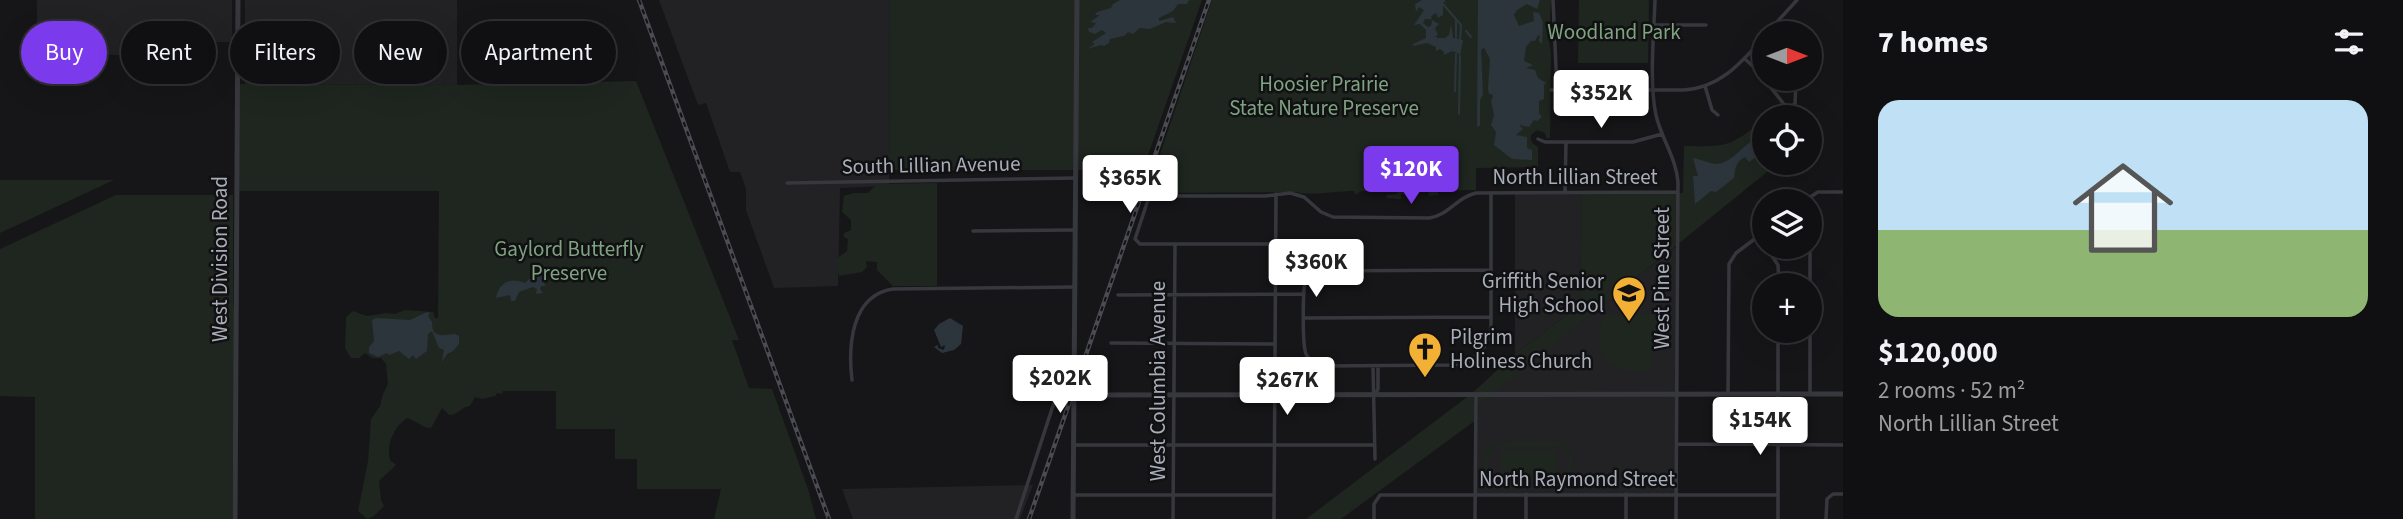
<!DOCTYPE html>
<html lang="en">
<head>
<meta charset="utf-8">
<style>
	:root { --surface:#101012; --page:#19191b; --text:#f1f3f6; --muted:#9c9d9f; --line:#303032; --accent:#7c3aed }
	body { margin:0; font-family:"Source Sans 3",sans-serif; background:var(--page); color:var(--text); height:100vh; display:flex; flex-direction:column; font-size:26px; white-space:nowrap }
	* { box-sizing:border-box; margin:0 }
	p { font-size:23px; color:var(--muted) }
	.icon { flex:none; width:38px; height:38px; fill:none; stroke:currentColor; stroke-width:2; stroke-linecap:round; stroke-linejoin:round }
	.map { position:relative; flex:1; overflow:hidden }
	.panel { display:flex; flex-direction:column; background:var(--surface); width:560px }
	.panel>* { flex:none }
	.banner { position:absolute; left:21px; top:21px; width:665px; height:63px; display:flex; gap:14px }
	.needle { width:46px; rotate:90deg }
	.tools { position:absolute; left:1752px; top:21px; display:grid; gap:14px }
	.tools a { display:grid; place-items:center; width:70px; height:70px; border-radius:50%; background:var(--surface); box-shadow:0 7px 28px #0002,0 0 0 2px var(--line); font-size:35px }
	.price { position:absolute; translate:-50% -60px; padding:0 16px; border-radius:7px; background:#fff; color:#222; font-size:23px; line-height:46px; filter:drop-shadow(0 2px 4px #0008) }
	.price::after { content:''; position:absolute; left:50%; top:42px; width:21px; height:16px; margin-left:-10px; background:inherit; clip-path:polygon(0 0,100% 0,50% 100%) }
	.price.selected { background:var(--accent); color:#fff }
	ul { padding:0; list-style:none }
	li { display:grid; align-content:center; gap:14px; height:371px; padding:0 35px }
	li span { display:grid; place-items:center; height:217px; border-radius:21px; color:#555 }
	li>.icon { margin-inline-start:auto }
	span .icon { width:126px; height:126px; fill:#fffc; stroke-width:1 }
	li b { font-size:30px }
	h2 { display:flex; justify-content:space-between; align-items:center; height:84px; padding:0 35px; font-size:30px }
	.pill { padding:0 24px; border-radius:32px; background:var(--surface); box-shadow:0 7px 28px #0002,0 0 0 2px var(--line); font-size:24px; line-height:63px }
	.pill.selected { background:var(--accent); color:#fff }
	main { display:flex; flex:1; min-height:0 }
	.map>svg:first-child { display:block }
	.built { fill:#222225 }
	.green { fill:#1e261f; fill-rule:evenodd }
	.water { fill:#2c353c }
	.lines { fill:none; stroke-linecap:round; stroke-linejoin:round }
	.stream { stroke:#2c353c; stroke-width:2 }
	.minor { stroke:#37383d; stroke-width:3.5 }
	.tertiary { stroke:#37383d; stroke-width:5 }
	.rail-casing { stroke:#4a4c52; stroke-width:4.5 }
	.rail { stroke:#111113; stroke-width:2; stroke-dasharray:5; stroke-linecap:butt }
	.labels { text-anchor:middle; stroke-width:5; stroke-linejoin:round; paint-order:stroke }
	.park-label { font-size:21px; fill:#7fa381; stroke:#111113 }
	.street-label { font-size:21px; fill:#a8adb8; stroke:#111113 }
	.poi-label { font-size:21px; fill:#a8adb8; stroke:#111113; text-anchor:end }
</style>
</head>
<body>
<main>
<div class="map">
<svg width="1843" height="519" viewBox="0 0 1843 519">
	<rect width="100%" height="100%" fill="#161618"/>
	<path class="built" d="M37 0H232V42H122L121 55 37 54Z
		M245 0H457V85L245 84Z
		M659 0H890L889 186 840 188 838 286 774 288 746 210V189L740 172H730L706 103 698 105Z
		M1515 193H1582L1580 305 1515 354Z
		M1675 247 1678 253 1676 494 1475 495V407Z
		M1033 485 1020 519H853L842 489Z"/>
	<path class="green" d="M890 0H1202L1143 170H889Z
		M1212 0H1551L1549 40 1551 54 1550 138H1546L1545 133 1537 130 1531 135C1530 141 1533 144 1538 147V167L1476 168V190L1437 191 1439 195 1428 196 1429 191H1412L1401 195V199L1387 198V195L1397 194V191H1361L1355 195 1354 191C1338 191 1309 196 1296 192L1147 193Z
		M1579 0H1649L1648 63H1578Z
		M636 81 739 340H732L749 388 772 389 808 489 816 519H714L721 489H637V459H615V429H556V391H503L502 394 497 393 495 396 482 399 475 397 470 406C461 407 458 415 449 415L442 408 431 428C421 428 416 420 407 418 394 427 386 444 390 460L396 465 379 481 381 500 384 506 374 516 367 519 358 511 368 461 371 419 380 406 383 394 388 384 386 364 381 358H372L365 353 359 358H351L345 348 346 317 353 311 367 316 386 313 395 314 405 310 433 312 435 318H438L439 191H239L240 84 457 85Z
		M1764 120V163H1778L1493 394 1475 407 1476 420 1341 519H1306L1471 394 1515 354 1580 305 1582 193H1683L1684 146C1727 147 1729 147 1764 120Z
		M0 180H114L0 233Z
		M937 183V286H893L877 270V262L866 261 867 267 862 272 839 276 836 259 847 251 848 239 844 237V233L851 230V220L842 212 844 196 853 193H868L877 184Z
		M116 195H233V307L235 308 232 519H35V397L0 396V249Z
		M1653 313 1657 317V336L1654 337 1652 369C1629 376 1598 367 1599 337 1599 330 1602 322 1604 315Z
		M1557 442C1580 450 1577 476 1555 482H1488L1490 477C1485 471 1482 464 1484 456 1490 435 1539 442 1557 442ZM1502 447H1555L1563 449 1567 454C1577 479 1547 477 1531 477 1519 477 1508 478 1497 476 1488 470 1485 461 1491 452Z
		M1501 450H1556V474H1501Z"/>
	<path class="water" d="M1120 0H1189L1187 4H1178L1173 11 1159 18V21L1173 17 1176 23 1166 22 1150 29 1140 28 1133 34 1128 32 1124 36 1110 39 1109 43 1104 46 1101 45 1087 49 1095 44 1092 42 1106 33 1102 30 1095 34 1089 32 1088 28H1092L1096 23 1090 22 1100 15H1095L1097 12 1111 8 1113 4Z
		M1422 0H1444L1446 2H1443V15L1438 18 1436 13 1431 16 1432 19H1425L1423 23 1428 27 1431 26 1432 20 1439 24 1435 28 1438 35 1435 36 1438 38H1445L1449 35 1451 24 1453 38 1463 40 1460 56 1458 53 1452 51 1444 55V52L1440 49 1436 51V47L1427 43 1413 46V44L1426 38V30L1420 24 1414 25 1424 10 1419 7 1416 12 1415 4Z
		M1478 0H1540L1537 9 1527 4 1517 10 1514 15 1519 26 1534 21 1533 12 1539 13 1543 22 1542 44 1539 41 1540 36 1538 35 1535 41H1531L1526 47 1524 61 1533 65 1526 68 1535 70 1538 78 1546 83 1544 85V99L1539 101V113L1542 117 1537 121 1534 120 1529 127 1519 125 1523 129 1516 135 1527 137V148L1532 150V160L1512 159 1494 145 1496 132 1491 125 1494 115 1491 101 1493 97 1492 94H1489L1488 89 1490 59 1484 48 1481 50 1483 94 1480 100V125L1478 127 1477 126Z
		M1758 138 1764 139V151L1749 162 1745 157C1736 161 1735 169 1734 178L1716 192 1711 191 1695 204 1693 176H1698L1693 158C1699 159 1709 163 1715 164 1733 164 1742 144 1758 138Z
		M552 267 544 272 546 279 544 284 546 286H541L540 289 543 293 536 294 537 289 533 287 519 292 515 301H511L510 295 496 298C499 282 510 277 525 283L538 271Z
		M427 312 430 313 428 316 432 322C432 339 442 335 455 334L459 336V344L453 351 447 354 442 362 444 350 439 348 432 331 428 334 427 351 416 359 413 355 409 359 399 351 389 355 387 353 378 357 369 353V347L374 341 372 320 376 318 410 320Z
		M950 318 963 326 961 344 954 350 942 353 934 347 938 345V348L944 350 945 345 941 347 934 330 939 324Z"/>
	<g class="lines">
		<path class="stream" d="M1443 4 1461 25 1460 39
			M1466 31 1471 37
			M1456 38V21
			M1455 91 1456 54
			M1459 114 1460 56"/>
		<path class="minor" d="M1553 0 1557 90
			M1655 0C1654 32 1649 85 1656 115 1661 138 1676 157 1678 182L1676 519
			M1654 25H1706
			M1775 25 1785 33
			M1767 33 1797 0
			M1745 59 1757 70 1787 108 1795 104 1796 79
			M1705 86 1712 110 1718 115
			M1551 90H1683C1720 88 1741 63 1764 37
			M1538 139 1545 142H1633L1662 134
			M787 183 1075 178
			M1565 193 1566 142
			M1804 201 1818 192H1843
			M1810 228V394
			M973 231 1075 230
			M1758 236 1764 244
			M1276 244H1140L1135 239 1148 200 1155 196H1265L1290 193 1304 197 1321 212 1333 217 1429 218C1449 215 1457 197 1476 193L1678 192
			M1766 247 1778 265 1779 285
			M1491 270 1310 271C1306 275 1306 274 1305 280 1303 292 1302 344 1306 354 1309 361 1316 364 1324 366L1454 365C1475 362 1490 347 1491 326V194
			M1118 295 1304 294
			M1304 318 1491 317
			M1111 343 1275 344
			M1373 366 1375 459
			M852 380C848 346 851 295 893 289L1074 287
			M1728 394 1729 264 1736 253 1764 232
			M1375 395 1378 389V366
			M1677 444 1843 445
			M1073 445H1375
			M1073 495H1274
			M1016 519 1064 372 1074 370
			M1173 519 1175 244
			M1274 519 1276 194
			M1374 519V504L1380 495H1778
			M1475 519 1476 395
			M1526 519V494
			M1626 519V494
			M1778 519V331
			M1826 519 1827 499 1833 494H1843"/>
		<path class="tertiary" d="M1073 395 1843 394
			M235 519 238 0
			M1073 519 1077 0"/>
		<g class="rail-casing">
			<path id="rail" d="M639 0 829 519
				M1029 519 1209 0"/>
		</g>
		<use href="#rail" class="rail"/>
	</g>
	<defs>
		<g id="school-pin" transform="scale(1.75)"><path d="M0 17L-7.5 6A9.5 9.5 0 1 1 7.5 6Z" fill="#f2b134" stroke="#111113"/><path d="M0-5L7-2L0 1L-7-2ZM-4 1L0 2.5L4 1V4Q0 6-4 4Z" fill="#111"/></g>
		<g id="church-pin" transform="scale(1.75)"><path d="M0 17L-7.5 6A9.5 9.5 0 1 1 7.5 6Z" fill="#f2b134" stroke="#111113"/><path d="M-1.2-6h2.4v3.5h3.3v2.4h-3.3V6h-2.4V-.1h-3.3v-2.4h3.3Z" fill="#111"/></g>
	</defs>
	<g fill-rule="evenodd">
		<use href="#school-pin" x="1629" y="293"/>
		<use href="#church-pin" x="1425" y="349"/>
	</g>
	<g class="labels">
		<g class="park-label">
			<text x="1614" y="39">Woodland Park</text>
			<text x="1324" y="91">Hoosier Prairie<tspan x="1324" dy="24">State Nature Preserve</tspan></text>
			<text x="569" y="256">Gaylord Butterfly<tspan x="569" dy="24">Preserve</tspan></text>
		</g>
		<g class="street-label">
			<text transform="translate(931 165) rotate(-1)" y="7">South Lillian Avenue</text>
			<text x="1575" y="184">North Lillian Street</text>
			<text transform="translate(220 259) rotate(-90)" y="7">West Division Road</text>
			<text transform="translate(1662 278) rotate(-90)" y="7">West Pine Street</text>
			<text transform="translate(1158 381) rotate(-90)" y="7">West Columbia Avenue</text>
			<text x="1577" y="486">North Raymond Street</text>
		</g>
		<g class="poi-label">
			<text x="1604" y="288">Griffith Senior<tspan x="1604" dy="24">High School</tspan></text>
			<text x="1450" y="344" text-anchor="start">Pilgrim<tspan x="1450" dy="24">Holiness Church</tspan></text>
		</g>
	</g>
</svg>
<div class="tools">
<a><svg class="needle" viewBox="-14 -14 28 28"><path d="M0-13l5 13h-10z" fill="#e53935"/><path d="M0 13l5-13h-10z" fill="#9c9d9f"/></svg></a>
<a><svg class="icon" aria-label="locate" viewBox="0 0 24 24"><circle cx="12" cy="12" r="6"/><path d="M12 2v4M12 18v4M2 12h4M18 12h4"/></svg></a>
<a><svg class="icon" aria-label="layers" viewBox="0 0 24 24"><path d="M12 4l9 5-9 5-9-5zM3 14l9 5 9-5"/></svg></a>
<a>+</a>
</div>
<b class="price" style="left:1601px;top:130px">$352K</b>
<b class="price selected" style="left:1411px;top:206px">$120K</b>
<b class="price" style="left:1130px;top:215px">$365K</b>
<b class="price" style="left:1316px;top:299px">$360K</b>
<b class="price" style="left:1060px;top:415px">$202K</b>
<b class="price" style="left:1287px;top:417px">$267K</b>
<b class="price" style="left:1760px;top:457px">$154K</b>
<div class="banner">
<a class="pill selected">Buy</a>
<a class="pill">Rent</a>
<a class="pill">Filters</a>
<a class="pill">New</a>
<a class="pill">Apartment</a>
</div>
</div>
<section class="panel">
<h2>7 homes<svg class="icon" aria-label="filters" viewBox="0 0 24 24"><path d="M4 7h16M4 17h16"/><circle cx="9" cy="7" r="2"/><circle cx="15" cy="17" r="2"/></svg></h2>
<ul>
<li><span style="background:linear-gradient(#bfe0f5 60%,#8fb573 0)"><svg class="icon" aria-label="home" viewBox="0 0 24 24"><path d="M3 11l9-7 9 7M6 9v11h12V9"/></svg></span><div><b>$120,000</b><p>2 rooms · 52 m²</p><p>North Lillian Street</p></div></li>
</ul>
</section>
</main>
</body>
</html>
